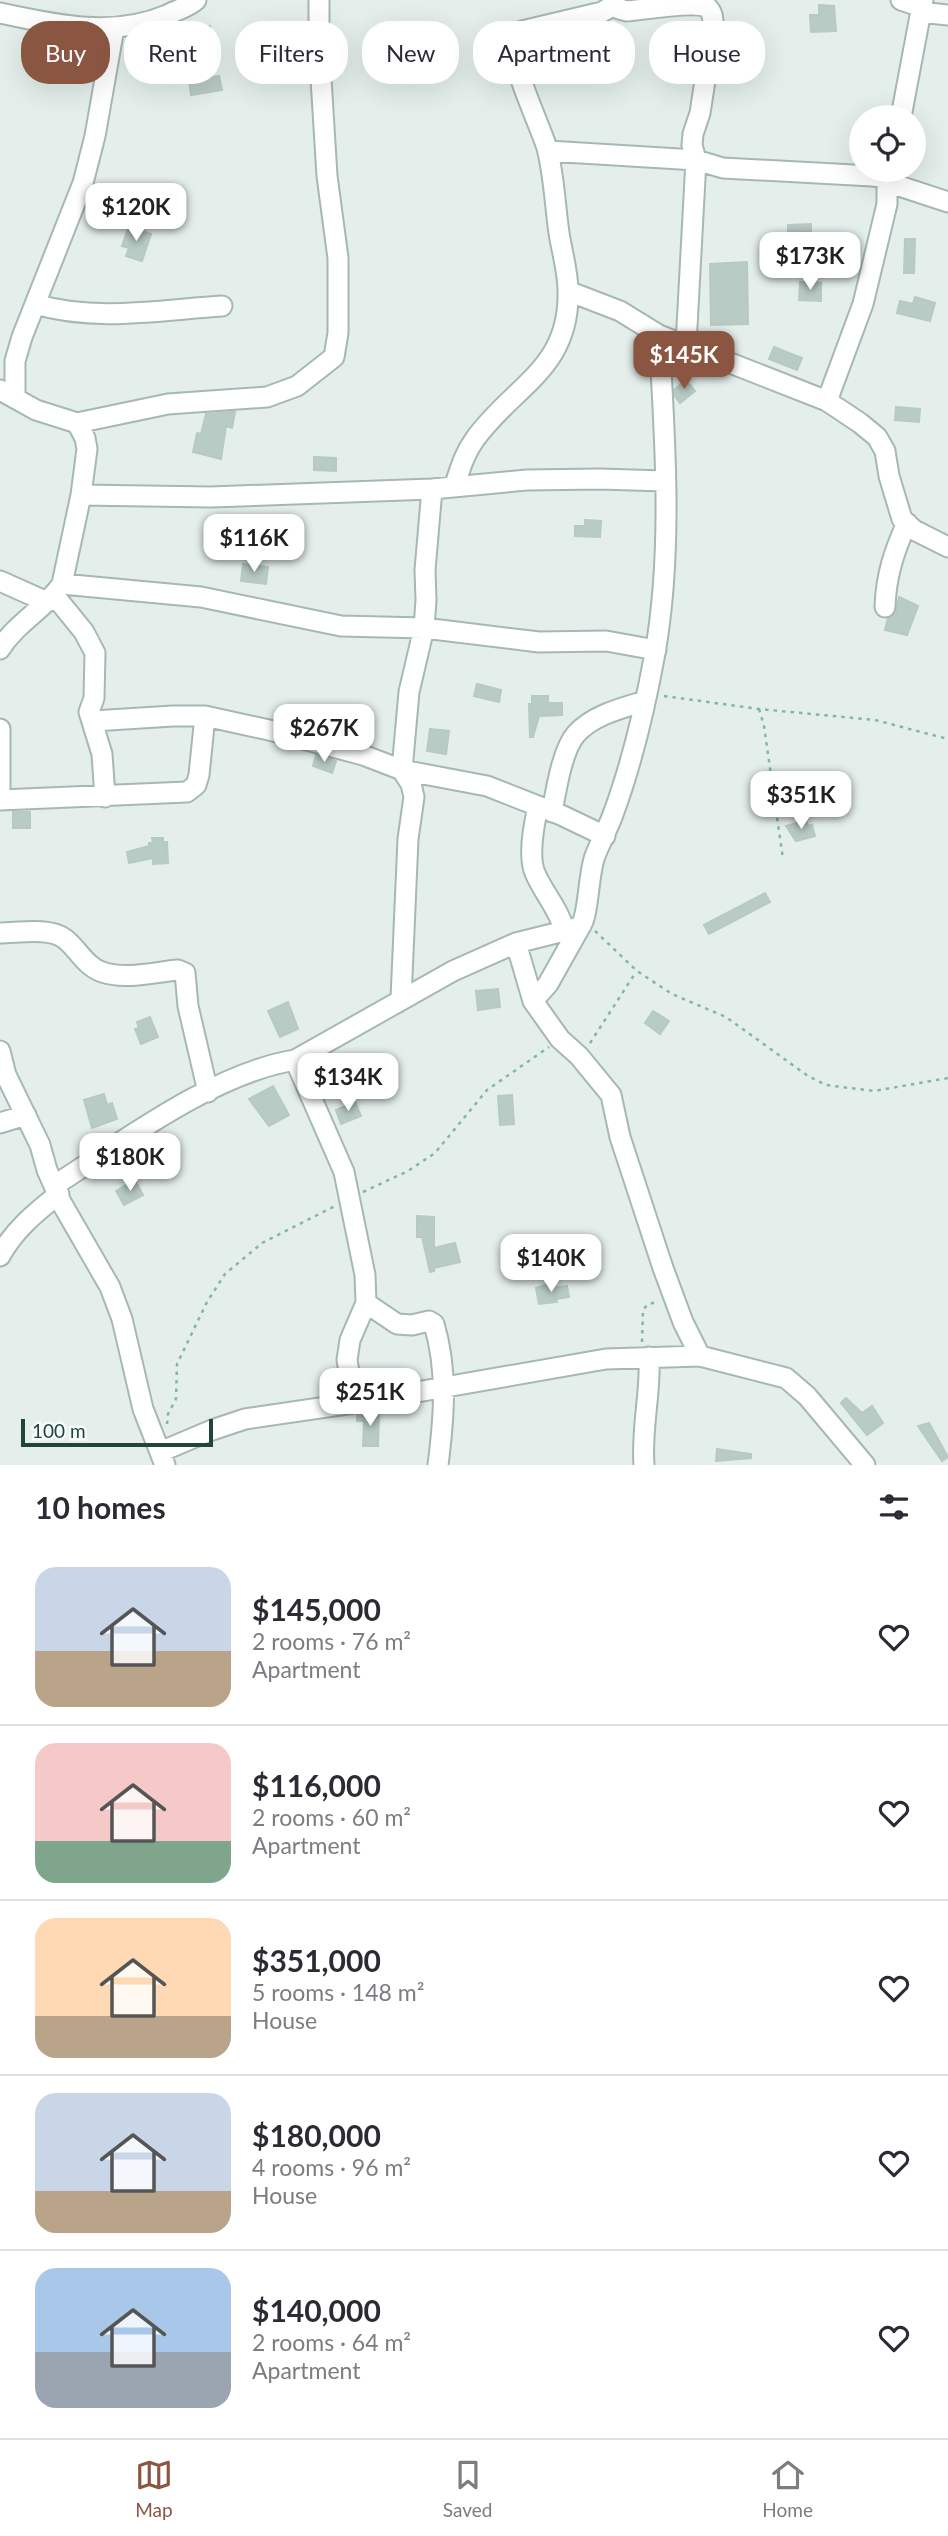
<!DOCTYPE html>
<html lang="en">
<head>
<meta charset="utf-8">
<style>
	:root { --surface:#fff; --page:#f7f7f7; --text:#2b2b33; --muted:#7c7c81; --line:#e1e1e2; --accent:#8a5641 }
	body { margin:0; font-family:Lato,sans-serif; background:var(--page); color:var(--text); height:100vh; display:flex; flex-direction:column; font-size:26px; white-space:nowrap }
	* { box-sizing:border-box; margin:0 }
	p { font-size:23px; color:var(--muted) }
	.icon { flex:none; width:38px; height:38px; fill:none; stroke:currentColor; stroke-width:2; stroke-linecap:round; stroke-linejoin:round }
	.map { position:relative; height:1465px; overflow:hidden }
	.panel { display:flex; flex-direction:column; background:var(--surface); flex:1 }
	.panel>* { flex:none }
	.top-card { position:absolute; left:21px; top:21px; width:906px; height:63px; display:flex; gap:14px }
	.controls { position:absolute; left:849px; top:105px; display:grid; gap:14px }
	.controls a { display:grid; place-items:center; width:77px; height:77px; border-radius:50%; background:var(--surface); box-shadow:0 7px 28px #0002; font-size:35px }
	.scale { position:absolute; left:21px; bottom:18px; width:192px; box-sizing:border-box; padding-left:7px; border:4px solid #21443d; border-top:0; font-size:19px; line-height:24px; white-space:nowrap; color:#21443d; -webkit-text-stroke:5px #f6fbf9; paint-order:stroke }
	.price { position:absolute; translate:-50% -60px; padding:0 16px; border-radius:14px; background:#fff; color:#222; font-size:23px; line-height:46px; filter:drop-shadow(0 2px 4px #0008) }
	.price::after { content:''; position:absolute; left:50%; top:42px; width:21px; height:16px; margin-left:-10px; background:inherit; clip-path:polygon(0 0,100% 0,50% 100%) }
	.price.current { background:var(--accent); color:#fff }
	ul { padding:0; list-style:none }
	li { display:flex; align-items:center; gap:21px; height:175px; padding:0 35px }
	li+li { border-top:2px solid var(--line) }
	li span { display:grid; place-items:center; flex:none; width:196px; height:140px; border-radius:21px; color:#555 }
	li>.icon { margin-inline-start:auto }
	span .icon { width:84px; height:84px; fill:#fffc; stroke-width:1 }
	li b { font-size:30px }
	h2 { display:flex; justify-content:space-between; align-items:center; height:84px; padding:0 35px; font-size:30px }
	.tag { padding:0 24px; border-radius:28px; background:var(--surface); box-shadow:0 7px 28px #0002; font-size:24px; line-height:63px }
	.tag.current { background:var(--accent); color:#fff }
	.tab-bar { display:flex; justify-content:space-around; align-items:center; height:98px; border-top:2px solid var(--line); background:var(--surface); font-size:19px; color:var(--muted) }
	.tab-bar a { display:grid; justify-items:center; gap:4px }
	.tab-bar .current { color:var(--accent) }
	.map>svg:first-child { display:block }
	.building { fill:#b9cbc5; stroke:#b6cac3; stroke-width:2 }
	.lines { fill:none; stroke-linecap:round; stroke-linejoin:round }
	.minor-casing { stroke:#a6b8b3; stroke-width:23 }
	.path { stroke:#81b6aa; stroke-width:2.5; stroke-dasharray:3.5 5; stroke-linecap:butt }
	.minor { stroke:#fff; stroke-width:19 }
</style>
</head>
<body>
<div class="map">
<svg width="948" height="1465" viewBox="0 0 948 1465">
	<rect width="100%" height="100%" fill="#e4efeb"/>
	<path class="building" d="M819 5 834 6 836 31 811 32 810 15H819Z
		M210 26 216 46 188 54 182 34Z
		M219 76 222 90 191 95 189 81Z
		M811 224V235H815L816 253 776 254 775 243H781V234H788V225Z
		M129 226 151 234 142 261 126 256 129 248 122 246Z
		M905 239H915L914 273H904Z
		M747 262 748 324 711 325 710 264Z
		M800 282 821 283V301L799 300Z
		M915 297 935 303 930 321 897 313 900 301 913 304Z
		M774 347 802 358 797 370 769 359Z
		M686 380 695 391 680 403 675 396 674 390Z
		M896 407 920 409 919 422 895 420Z
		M233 412H235L232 428 226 426 221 459 193 452 197 433 201 434 206 414Z
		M314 457 336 458V471L314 470Z
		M585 520 601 521 600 537 575 536V526H585Z
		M243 564 268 567 266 584 241 581Z
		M899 597 918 606 907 635 885 630 888 618 896 613Z
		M477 684 501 690 499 702 474 696Z
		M532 696H548V703H562V715L539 716 533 737H530L529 704H532Z
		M430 729 449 731 446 754 427 751Z
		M316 755 336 761 332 773 313 766Z
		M13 812H30V828H13Z
		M806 820 808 826 812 825 815 836 796 841 786 826Z
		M152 838H163V842H167L168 863 153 864V858L129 863 127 852 149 846V843H153Z
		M765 893 770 902 709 934 704 925Z
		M498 989 500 1007 478 1010 476 991Z
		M288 1002 298 1029 280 1037 268 1011Z
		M653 1011 669 1021 660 1034 645 1023Z
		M150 1017 158 1037 141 1044 135 1029 139 1028 137 1022Z
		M273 1086 289 1115 269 1126 249 1099Z
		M104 1094 107 1105 112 1103 117 1119 92 1128 84 1100Z
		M512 1095 514 1124 500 1125 498 1096Z
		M355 1102 361 1116 341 1124 336 1110Z
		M135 1180 143 1195 124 1205 116 1191Z
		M417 1216 434 1217V1248L455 1243 460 1262 434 1268V1271L430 1272 422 1237H417Z
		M552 1283 553 1288 567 1286 569 1297 556 1299 557 1302 539 1304 536 1288Z
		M846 1398 862 1413 872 1406 883 1423 867 1435 841 1403Z
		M379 1411 378 1446H363L364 1421H357V1415Z
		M929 1423 948 1457 942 1461 918 1426Z
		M717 1449 751 1454V1458L716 1461Z"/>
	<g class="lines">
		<g class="minor-casing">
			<path id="minor" d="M613 0 619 9 627 11C644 10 696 0 708 8 714 14 713 22 713 29L700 113 693 134 692 145 696 160 723 168 872 176 882 177 887 182V204L863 304 827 401
				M901 0 921 7
				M920 12 948 15
				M0 13C56 25 113 38 167 15 177 10 188 7 196 0
				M901 117 923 0
				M548 151 696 160 686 345
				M888 171 887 182 948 202
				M568 291 620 311 659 335 827 401 860 423 877 437 885 451 889 476 902 519 914 530 948 547
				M35 304C95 322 160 310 222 306
				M0 390 36 410 77 423 85 438 87 449 81 495 62 584C45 609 16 623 0 649
				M15 398V361L22 337 83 183 95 136 114 28
				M77 423 168 404 267 397 297 386 334 357 338 333V258L327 176 319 46V0
				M454 487C460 470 464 454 475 439 514 385 570 369 568 291 568 272 562 252 559 233 555 205 554 175 547 148 539 123 511 65 513 42 513 36 517 33 522 31L602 12 614 5
				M432 489 425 570 426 600 424 628 409 692 402 770 487 786 561 815 605 836
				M81 495 211 497 432 489 527 480 600 479 665 481
				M0 581 47 602
				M62 584 201 597 341 626 424 628 539 642 606 641 656 650
				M54 595 84 632 95 653 94 698 89 712 102 754 105 797
				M885 607C886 576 894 551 907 523
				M93 721 173 716H205L269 730 363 755 402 770 411 784 414 797 408 839 401 999
				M0 729V794
				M0 800 187 792 196 785 199 775 205 716
				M538 807C534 824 528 857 535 873 544 894 559 909 565 932
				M552 812C556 791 562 750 576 734 593 715 622 708 645 701
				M0 933C18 933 50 927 65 939 78 949 85 966 102 972 125 980 155 972 178 970L185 973 188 1006 208 1092
				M516 943 533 1001 560 1039 579 1056 611 1095 620 1137 663 1268 683 1322 700 1356
				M533 1001 548 984 580 927
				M0 1051 6 1075 40 1145 47 1170 61 1202 110 1287 122 1319 143 1409 165 1465
				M295 1060 344 1172 365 1275 366 1303 350 1340 347 1360 354 1403
				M0 1123 26 1115
				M55 1185C124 1141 214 1073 295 1060L453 971 516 943 580 927C589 916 588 874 595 856 600 843 607 830 612 817 632 764 645 708 655 653 673 551 665 438 659 335
				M0 1256C14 1230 36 1212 59 1194
				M366 1303 397 1324 412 1325 429 1321 434 1324C448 1371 444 1417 438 1465
				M160 1452 212 1430 245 1419 354 1403 606 1359 700 1356 786 1378 807 1396 865 1465
				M644 1465C641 1429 651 1393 649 1357"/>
		</g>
		<path class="path" d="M664 696 759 709 875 720 948 739
			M759 709 764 726 783 859
			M595 931 637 971 672 994 726 1017 808 1076 826 1085 874 1091 948 1078
			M590 1043 636 972
			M363 1192 408 1171 435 1153 487 1090 549 1047
			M642 1342 643 1310 648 1304 658 1302
			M167 1424 168 1414 176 1399 177 1364 207 1302 225 1274 262 1243 335 1206"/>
		<use href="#minor" class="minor"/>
	</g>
</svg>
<div class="controls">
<a><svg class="icon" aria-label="locate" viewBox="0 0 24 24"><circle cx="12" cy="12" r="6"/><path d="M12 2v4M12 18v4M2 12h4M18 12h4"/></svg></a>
</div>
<div class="scale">100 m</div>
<b class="price" style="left:136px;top:243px">$120K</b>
<b class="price" style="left:810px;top:292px">$173K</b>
<b class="price current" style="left:684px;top:391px">$145K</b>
<b class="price" style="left:254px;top:574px">$116K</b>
<b class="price" style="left:324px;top:764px">$267K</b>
<b class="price" style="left:801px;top:831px">$351K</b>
<b class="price" style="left:348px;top:1113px">$134K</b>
<b class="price" style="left:130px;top:1193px">$180K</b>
<b class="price" style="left:551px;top:1294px">$140K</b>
<b class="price" style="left:370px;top:1428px">$251K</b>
<div class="top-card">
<a class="tag current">Buy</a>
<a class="tag">Rent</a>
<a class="tag">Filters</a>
<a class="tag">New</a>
<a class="tag">Apartment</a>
<a class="tag">House</a>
</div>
</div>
<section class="panel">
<h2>10 homes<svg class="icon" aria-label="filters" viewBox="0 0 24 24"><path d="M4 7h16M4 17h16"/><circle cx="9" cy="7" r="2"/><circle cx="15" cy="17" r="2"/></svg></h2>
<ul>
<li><span style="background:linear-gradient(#c9d6e8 60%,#b9a48a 0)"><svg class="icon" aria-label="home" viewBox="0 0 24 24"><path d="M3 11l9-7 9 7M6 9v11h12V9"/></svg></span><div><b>$145,000</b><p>2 rooms · 76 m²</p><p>Apartment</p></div><svg class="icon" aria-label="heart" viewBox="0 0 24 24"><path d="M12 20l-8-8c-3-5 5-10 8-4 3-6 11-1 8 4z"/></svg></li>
<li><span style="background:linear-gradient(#f6c9c9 70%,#7fa58c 0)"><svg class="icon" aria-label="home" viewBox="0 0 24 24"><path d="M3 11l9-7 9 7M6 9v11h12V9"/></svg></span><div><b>$116,000</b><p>2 rooms · 60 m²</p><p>Apartment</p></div><svg class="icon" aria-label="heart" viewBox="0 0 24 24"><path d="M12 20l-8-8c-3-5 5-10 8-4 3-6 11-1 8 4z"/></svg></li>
<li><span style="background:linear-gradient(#ffd9b3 70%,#b9a48a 0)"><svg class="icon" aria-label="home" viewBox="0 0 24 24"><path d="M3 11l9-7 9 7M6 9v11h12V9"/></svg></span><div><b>$351,000</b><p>5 rooms · 148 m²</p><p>House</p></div><svg class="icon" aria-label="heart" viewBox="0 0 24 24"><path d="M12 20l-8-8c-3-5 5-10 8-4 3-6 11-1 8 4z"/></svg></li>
<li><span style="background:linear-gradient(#c9d6e8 70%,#b9a48a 0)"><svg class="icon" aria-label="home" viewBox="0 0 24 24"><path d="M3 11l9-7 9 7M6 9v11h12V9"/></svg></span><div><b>$180,000</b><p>4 rooms · 96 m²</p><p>House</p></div><svg class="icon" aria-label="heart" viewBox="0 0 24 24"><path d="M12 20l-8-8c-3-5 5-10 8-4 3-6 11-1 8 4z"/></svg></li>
<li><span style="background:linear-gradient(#a9c7e8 60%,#9aa5b1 0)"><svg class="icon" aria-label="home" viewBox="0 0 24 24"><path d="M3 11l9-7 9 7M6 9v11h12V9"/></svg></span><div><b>$140,000</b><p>2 rooms · 64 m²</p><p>Apartment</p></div><svg class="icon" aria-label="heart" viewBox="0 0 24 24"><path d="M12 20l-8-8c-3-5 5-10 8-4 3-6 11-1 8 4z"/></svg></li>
</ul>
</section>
<nav class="tab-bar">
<a class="current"><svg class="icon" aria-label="map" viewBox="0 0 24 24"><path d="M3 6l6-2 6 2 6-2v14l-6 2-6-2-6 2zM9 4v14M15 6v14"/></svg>Map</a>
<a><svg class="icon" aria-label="saved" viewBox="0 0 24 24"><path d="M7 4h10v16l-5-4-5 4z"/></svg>Saved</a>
<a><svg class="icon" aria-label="home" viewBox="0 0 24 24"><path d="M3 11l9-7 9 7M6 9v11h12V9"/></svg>Home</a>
</nav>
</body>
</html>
